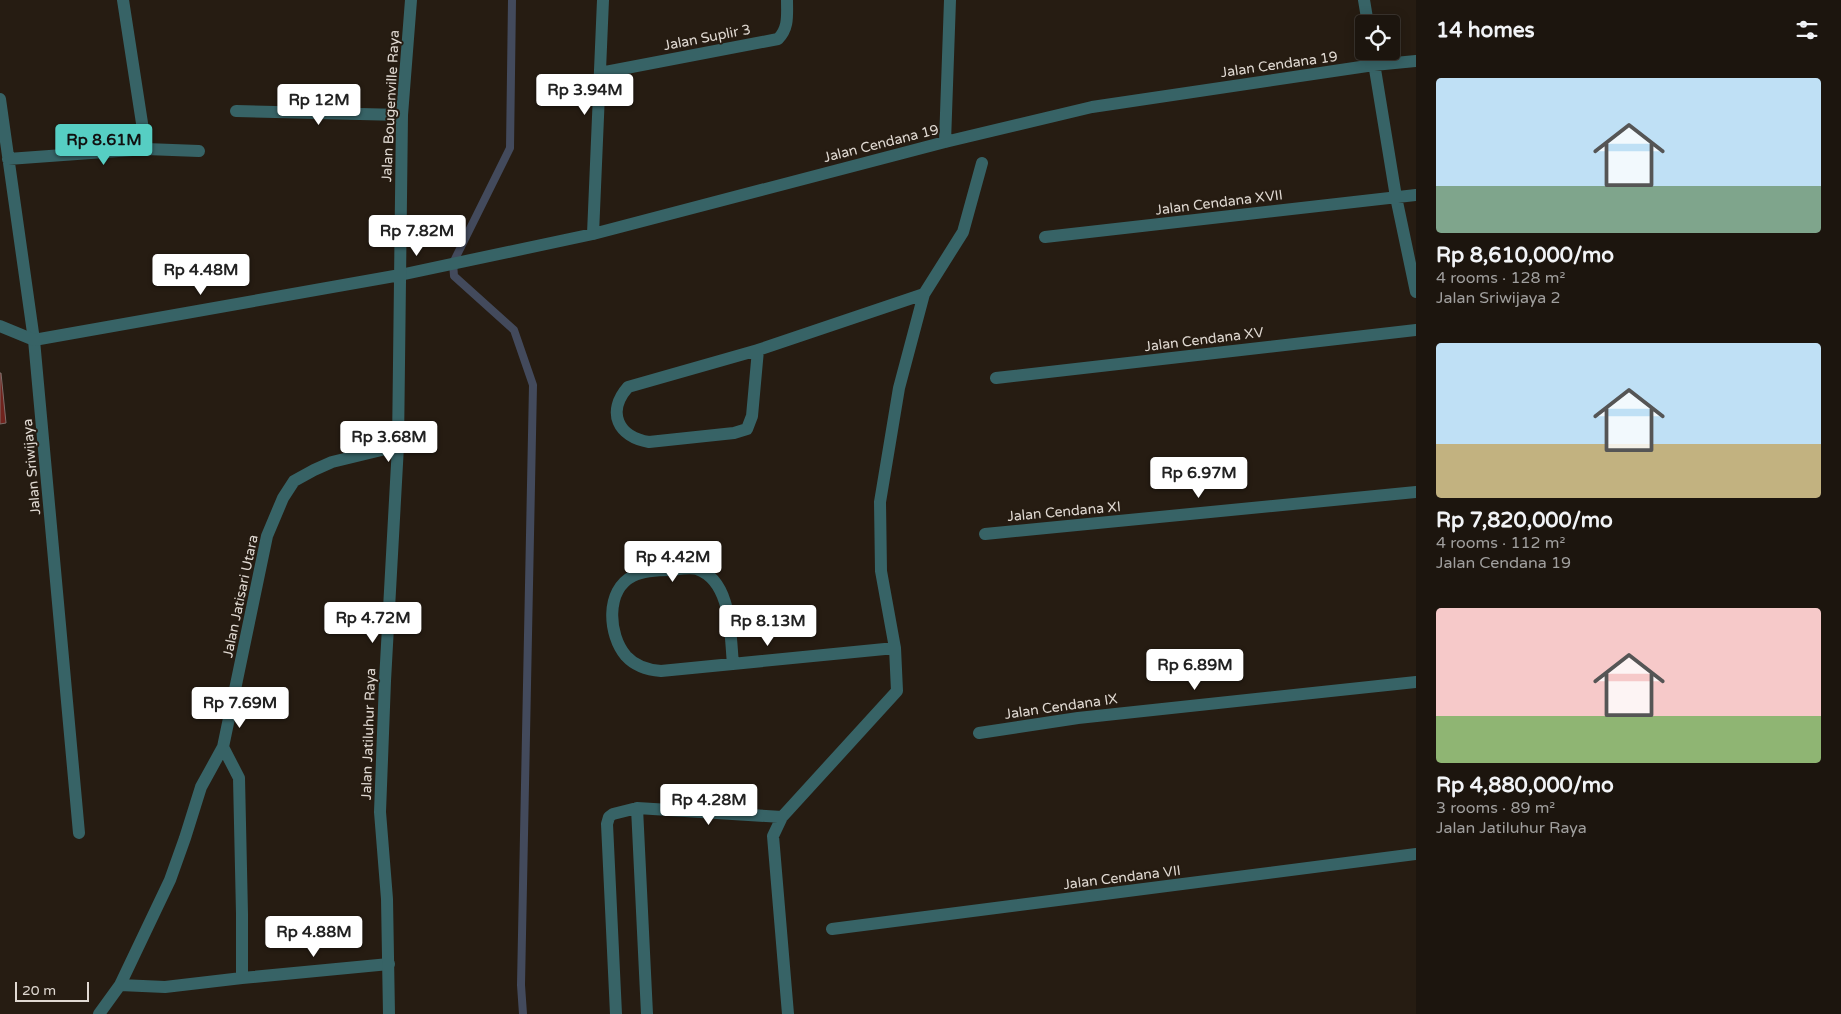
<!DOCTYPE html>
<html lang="en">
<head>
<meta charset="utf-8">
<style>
	:root { --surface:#1c150e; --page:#29221c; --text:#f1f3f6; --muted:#a09f9e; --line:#3a342e; --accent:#56cec3 }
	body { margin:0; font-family:"Varela Round",sans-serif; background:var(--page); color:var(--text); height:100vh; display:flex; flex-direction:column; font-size:19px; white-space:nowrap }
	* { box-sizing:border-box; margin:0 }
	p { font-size:16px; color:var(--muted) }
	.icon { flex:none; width:28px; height:28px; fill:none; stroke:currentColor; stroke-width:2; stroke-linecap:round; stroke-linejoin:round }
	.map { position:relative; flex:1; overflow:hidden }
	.panel { display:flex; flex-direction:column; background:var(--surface); width:425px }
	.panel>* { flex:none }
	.fabs { position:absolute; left:1355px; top:15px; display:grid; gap:10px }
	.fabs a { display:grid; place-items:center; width:45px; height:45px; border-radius:5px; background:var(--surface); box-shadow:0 2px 12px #0003,0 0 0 1px var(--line); font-size:25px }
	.scale { position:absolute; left:15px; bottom:12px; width:74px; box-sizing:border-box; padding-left:5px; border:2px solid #e0d9d2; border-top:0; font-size:14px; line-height:18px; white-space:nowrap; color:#e0d9d2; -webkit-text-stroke:4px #261c12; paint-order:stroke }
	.price { position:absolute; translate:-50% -42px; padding:0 11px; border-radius:5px; background:#fff; color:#222; font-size:16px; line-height:32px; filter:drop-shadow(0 1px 2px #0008) }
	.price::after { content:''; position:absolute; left:50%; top:30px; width:15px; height:11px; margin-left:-8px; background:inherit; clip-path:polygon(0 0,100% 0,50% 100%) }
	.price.on { background:var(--accent); color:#111 }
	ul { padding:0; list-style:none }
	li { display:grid; align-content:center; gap:10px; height:265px; padding:0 20px }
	li span { display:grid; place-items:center; height:155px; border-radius:5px; color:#555 }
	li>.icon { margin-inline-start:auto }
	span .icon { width:90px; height:90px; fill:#fffc; stroke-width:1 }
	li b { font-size:21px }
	h2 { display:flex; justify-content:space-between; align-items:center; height:60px; padding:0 20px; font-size:21px }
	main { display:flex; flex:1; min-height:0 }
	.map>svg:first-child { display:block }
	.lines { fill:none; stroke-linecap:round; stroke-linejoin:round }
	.stream { stroke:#434a5c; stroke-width:8 }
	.building { fill:#70231d; stroke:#7e6c69 }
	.minor { stroke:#376366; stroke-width:12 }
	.tertiary { stroke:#376366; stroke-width:12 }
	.labels { text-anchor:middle; stroke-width:4; stroke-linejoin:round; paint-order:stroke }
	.street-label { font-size:14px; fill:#e0d9d2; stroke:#261c12 }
</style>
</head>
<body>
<main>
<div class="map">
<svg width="1416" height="1014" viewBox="0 0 1416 1014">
	<rect width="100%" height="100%" fill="#261c12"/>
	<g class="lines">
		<path class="stream" d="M512 0 510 148 453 263 454 276 514 330 533 385 521 985 523 1014"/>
	</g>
	<path class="building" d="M0 373H1L6 423 0 424Z"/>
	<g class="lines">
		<path class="minor" d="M123 0 146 149
			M1364 0 1368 24
			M1372 51 1396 197 1416 292
			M600 73 778 39C789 28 787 15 787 0
			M0 99 34 340 79 833
			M236 111 402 115
			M945 142 950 0
			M8 159 146 149 199 151
			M593 234 603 0
			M1045 237 1416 195
			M400 275 593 234 945 142 1092 107 1374 65 1416 61
			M758 350 752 416 747 429 734 433 649 442C618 437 606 412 628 387L758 350 924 294
			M996 378 1416 330
			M985 534 1416 492
			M733 664C730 634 732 581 697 569 690 567 679 569 671 570 660 570 643 571 633 576 605 590 608 635 626 656 635 666 648 670 661 671L895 648
			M979 733 1078 718 1416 682
			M637 808 647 1014
			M832 929 1416 854
			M242 978 389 964
			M120 985 165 987 242 978V914L239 778 223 747
			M99 1014 120 985 170 880 185 838 201 787 223 747 267 536 283 498 294 481 314 470 332 462 398 446
			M616 1014 607 824 609 817 613 814 637 808 782 817
			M788 1014 773 836 782 817 897 691 895 648 881 571 880 502 899 388 924 294 963 232 982 163"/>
		<path class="tertiary" d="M0 326 34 340 400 275
			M389 1014 387 899 380 812 385 681 398 446 402 115 411 0"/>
	</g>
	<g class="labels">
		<g class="street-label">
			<text transform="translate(707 37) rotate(-11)" y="5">Jalan Suplir 3</text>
			<text transform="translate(1279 64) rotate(-8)" y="5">Jalan Cendana 19</text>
			<text transform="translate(390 106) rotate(-87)" y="5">Jalan Bougenville Raya</text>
			<text transform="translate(881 143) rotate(-14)" y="5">Jalan Cendana 19</text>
			<text transform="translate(1219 202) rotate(-7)" y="5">Jalan Cendana XVII</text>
			<text transform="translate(1204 339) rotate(-7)" y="5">Jalan Cendana XV</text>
			<text transform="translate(31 467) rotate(-95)" y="5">Jalan Sriwijaya</text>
			<text transform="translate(1064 511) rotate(-5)" y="5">Jalan Cendana XI</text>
			<text transform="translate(240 596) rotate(-78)" y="5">Jalan Jatisari Utara</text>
			<text transform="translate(1061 706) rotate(-8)" y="5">Jalan Cendana IX</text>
			<text transform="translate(368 734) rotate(-88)" y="5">Jalan Jatiluhur Raya</text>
			<text transform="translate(1122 877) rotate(-7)" y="5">Jalan Cendana VII</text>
		</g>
	</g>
</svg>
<div class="fabs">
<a><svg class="icon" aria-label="locate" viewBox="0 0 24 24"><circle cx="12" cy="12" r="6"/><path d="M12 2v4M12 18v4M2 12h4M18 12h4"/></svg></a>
</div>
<div class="scale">20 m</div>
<b class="price" style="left:585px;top:116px">Rp 3.94M</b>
<b class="price" style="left:319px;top:126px">Rp 12M</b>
<b class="price on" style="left:104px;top:166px">Rp 8.61M</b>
<b class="price" style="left:417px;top:257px">Rp 7.82M</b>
<b class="price" style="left:201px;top:296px">Rp 4.48M</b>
<b class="price" style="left:389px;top:463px">Rp 3.68M</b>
<b class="price" style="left:1199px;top:499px">Rp 6.97M</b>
<b class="price" style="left:673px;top:583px">Rp 4.42M</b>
<b class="price" style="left:373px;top:644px">Rp 4.72M</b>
<b class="price" style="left:768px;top:647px">Rp 8.13M</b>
<b class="price" style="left:1195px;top:691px">Rp 6.89M</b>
<b class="price" style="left:240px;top:729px">Rp 7.69M</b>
<b class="price" style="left:709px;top:826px">Rp 4.28M</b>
<b class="price" style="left:314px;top:958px">Rp 4.88M</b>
</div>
<section class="panel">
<h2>14 homes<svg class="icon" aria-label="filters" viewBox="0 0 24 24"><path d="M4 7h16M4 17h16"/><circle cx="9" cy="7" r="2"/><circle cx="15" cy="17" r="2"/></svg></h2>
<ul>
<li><span style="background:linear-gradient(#bfe0f5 70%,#7fa58c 0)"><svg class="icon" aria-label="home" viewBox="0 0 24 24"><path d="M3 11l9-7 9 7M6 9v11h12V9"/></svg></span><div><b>Rp 8,610,000/mo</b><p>4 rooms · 128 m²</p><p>Jalan Sriwijaya 2</p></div></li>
<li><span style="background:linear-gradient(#bfe0f5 65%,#c2b280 0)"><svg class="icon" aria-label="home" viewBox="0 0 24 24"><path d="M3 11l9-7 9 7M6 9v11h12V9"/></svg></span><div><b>Rp 7,820,000/mo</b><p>4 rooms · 112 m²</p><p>Jalan Cendana 19</p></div></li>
<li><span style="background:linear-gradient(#f6c9c9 70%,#8fb573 0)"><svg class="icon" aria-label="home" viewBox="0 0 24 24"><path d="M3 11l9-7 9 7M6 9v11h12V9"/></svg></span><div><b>Rp 4,880,000/mo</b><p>3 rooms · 89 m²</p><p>Jalan Jatiluhur Raya</p></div></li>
</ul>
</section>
</main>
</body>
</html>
